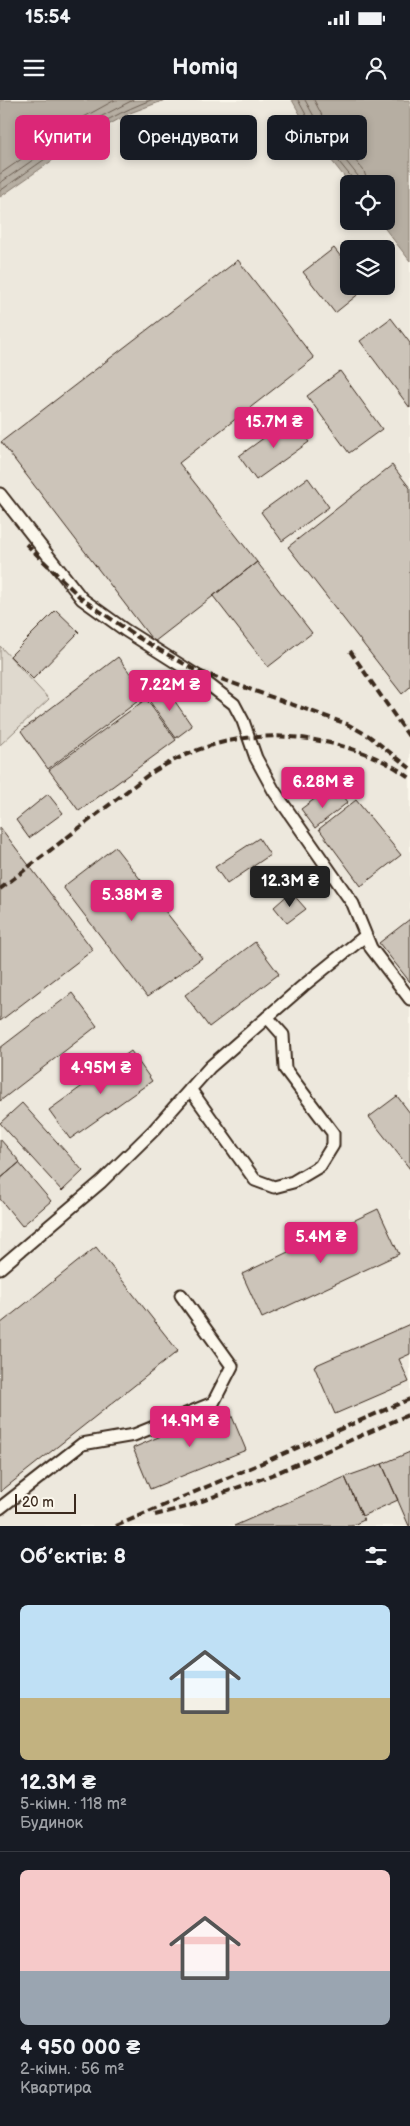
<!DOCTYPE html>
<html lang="uk">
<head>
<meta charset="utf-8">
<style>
	:root { --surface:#171b24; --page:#20242c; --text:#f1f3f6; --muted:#9ea1a6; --line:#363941; --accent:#db2777 }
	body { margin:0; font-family:"Balsamiq Sans",sans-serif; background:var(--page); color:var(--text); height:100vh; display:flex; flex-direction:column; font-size:19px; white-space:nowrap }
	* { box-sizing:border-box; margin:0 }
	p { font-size:16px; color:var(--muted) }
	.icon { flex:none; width:28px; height:28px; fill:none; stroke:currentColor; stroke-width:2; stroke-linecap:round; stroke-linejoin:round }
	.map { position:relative; height:1426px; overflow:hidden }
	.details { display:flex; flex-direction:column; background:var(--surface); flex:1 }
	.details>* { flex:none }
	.guide { position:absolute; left:15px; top:15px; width:380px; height:45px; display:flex; gap:10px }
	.controls { position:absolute; left:340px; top:75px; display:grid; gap:10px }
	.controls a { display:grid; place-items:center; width:55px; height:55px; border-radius:8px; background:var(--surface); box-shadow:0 2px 8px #0003; font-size:25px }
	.scale { position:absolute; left:15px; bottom:12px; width:61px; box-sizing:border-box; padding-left:5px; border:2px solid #3b2a1e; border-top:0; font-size:14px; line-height:18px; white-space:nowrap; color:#3b2a1e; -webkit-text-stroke:4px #fbf7ec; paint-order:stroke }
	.price { position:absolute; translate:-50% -42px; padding:0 11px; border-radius:5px; background:var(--accent); color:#fff; font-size:16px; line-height:32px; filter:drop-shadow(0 1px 2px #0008) }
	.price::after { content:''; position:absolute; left:50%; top:30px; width:15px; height:11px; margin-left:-8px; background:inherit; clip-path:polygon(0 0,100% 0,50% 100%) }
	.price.on { background:#222; color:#fff }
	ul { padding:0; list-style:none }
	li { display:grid; align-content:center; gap:10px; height:265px; padding:0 20px }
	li+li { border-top:1px solid var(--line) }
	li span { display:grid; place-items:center; height:155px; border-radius:8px; color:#555 }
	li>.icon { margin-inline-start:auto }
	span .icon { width:90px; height:90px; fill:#fffc; stroke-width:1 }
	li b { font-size:21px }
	h2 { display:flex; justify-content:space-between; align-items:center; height:60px; padding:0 20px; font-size:21px }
	.chip { padding:0 18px; border-radius:8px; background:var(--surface); box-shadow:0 2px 8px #0003; font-size:18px; line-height:45px }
	.chip.on { background:var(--accent); color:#fff }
	.status { display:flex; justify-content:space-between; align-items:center; height:35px; padding:0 25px; background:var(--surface); direction:ltr }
	.status svg { height:14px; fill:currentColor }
	header { display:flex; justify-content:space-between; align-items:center; height:65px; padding:0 20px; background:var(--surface); font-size:22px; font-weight:700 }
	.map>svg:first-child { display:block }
	.built { fill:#ede8dd; fill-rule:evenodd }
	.green { fill:#dfd9ce; stroke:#8d8276 }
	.water { fill:#b6aea2; stroke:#85796d }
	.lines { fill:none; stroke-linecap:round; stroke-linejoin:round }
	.shore { stroke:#6c5f53; stroke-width:1 }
	.building { fill:#ccc4b9; stroke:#3b2a1e }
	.service-casing { stroke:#3b2a1e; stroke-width:15 }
	.service { stroke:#fbf7ec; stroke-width:11 }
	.rail { stroke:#3b2a1e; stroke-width:4; stroke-dasharray:8 4; stroke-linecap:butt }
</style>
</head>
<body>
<div class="status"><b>15:54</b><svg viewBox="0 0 49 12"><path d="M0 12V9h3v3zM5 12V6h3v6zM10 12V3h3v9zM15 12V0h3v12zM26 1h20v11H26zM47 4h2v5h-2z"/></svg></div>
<header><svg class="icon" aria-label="menu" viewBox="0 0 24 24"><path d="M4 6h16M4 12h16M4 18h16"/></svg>Homiq<svg class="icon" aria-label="person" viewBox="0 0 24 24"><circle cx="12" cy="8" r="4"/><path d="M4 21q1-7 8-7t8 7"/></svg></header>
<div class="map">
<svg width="410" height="1426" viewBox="0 0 410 1426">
	<rect width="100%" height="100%" fill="#fbf7ec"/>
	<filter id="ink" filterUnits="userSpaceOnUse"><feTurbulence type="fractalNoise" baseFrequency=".02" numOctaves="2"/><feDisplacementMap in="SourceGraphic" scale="10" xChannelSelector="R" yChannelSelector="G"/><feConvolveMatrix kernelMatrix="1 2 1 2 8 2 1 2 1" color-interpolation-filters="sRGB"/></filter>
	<g filter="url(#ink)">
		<path class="built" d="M165 0H292L313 37 350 84 349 121H379L410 161V1426H0V97L83 39 130 13ZM349 149H386V186H349Z"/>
		<path class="green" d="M0 546 49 599 0 645Z"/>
		<path class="water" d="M0 0H165L130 13 83 39 0 97Z
			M292 0H410V161L379 121H386V84H350L313 37Z"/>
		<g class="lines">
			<path class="shore" d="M298 0 317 35 353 79 354 84
				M305 0 322 31 358 76 360 84
				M314 0 328 27 364 71 368 84
				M0 74 73 23 115 0
				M0 83 77 29 133 0
				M0 91C48 57 95 21 151 0"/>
		</g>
		<path class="building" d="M334 148 349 167V186H364L366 188 335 213 303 172Z
			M238 160 314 258 179 363 257 462 154 542 1 342Z
			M391 218 410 243V308L360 241Z
			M340 271 382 329 349 353 307 296Z
			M291 318 309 342 256 380 239 356Z
			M392 365 410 388V587L402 594 288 447Z
			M308 378 329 407 282 441 261 412Z
			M257 462 312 533 268 567 213 496Z
			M56 510 79 532 33 579 10 556Z
			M118 557 146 595 48 669 21 631Z
			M165 587 192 626 176 638 148 599Z
			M146 599 176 640 79 711 49 670Z
			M341 693 348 702 315 728 301 709 320 695 323 702Z
			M48 694 63 713 29 738 16 720Z
			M356 700 401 755 361 786 319 729Z
			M0 727 93 850 0 921Z
			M259 738 270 755 227 784 215 767Z
			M115 747 202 858 147 897 63 787Z
			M291 792 306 809 287 823 274 807Z
			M410 819V882L379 843Z
			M255 842 279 874 209 927 185 895Z
			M72 893 97 926 0 1001V948Z
			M131 951 152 981 70 1039 49 1010Z
			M397 996 410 1013V1069L369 1017Z
			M22 1003 83 1071 62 1091 0 1023Z
			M0 1039 20 1062 0 1079Z
			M19 1063 51 1101 22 1126 0 1099V1079Z
			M378 1109 399 1154 262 1218 242 1174Z
			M96 1147 178 1251 0 1392V1224Z
			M410 1224V1254L399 1259 409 1282 335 1314 314 1266Z
			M228 1307 246 1350 150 1389 133 1348Z
			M410 1352V1426H409L382 1364Z
			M382 1364 398 1400 362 1416 345 1377Z
			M345 1377 364 1420 351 1426H234Z"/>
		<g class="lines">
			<g class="service-casing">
				<path id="service" d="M0 394 82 499 125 530 199 577 234 604 243 621 256 658 274 691 353 804 371 848 410 899
					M190 989 255 1080 274 1087 293 1082 320 1066 333 1045V1033L285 969 283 935 267 917
					M0 1168 101 1082 154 1030 210 967 303 886 365 836
					M0 1408 82 1344 134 1335 213 1303 232 1266 181 1195"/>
			</g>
			<use href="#service" class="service"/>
			<path class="rail" d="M26 444 82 499 139 538 193 569 347 624 369 636 410 668
				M350 551 410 638
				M0 789 148 675C208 637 268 627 338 645 364 652 388 661 410 678
				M155 1415 186 1407 274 1374 410 1314
				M116 1426 410 1299"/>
		</g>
	</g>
</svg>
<div class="controls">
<a><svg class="icon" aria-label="locate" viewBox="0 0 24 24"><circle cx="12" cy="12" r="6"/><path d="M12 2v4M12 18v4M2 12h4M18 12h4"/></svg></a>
<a><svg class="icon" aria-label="layers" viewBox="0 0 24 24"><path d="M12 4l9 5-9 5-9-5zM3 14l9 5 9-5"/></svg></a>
</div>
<div class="scale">20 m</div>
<b class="price" style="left:274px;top:349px">15.7M ₴</b>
<b class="price" style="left:170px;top:612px">7.22M ₴</b>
<b class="price" style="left:323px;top:709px">6.28M ₴</b>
<b class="price on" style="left:290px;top:808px">12.3M ₴</b>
<b class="price" style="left:132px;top:822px">5.38M ₴</b>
<b class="price" style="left:101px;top:995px">4.95M ₴</b>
<b class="price" style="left:321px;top:1164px">5.4M ₴</b>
<b class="price" style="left:190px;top:1348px">14.9M ₴</b>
<div class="guide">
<a class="chip on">Купити</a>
<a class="chip">Орендувати</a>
<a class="chip">Фільтри</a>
</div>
</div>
<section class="details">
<h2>Об’єктів: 8<svg class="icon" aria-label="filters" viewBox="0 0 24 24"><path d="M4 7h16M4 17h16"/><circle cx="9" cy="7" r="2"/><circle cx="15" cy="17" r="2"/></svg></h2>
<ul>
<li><span style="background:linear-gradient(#bfe0f5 60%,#c2b280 0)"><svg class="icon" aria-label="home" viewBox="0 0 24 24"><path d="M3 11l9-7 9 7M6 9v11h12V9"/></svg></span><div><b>12.3M ₴</b><p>5-кімн. · 118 m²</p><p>Будинок</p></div></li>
<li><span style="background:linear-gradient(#f6c9c9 65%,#9aa5b1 0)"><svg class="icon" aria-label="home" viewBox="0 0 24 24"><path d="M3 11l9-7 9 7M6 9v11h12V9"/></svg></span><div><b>4 950 000 ₴</b><p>2-кімн. · 56 m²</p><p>Квартира</p></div></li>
</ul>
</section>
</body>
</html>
